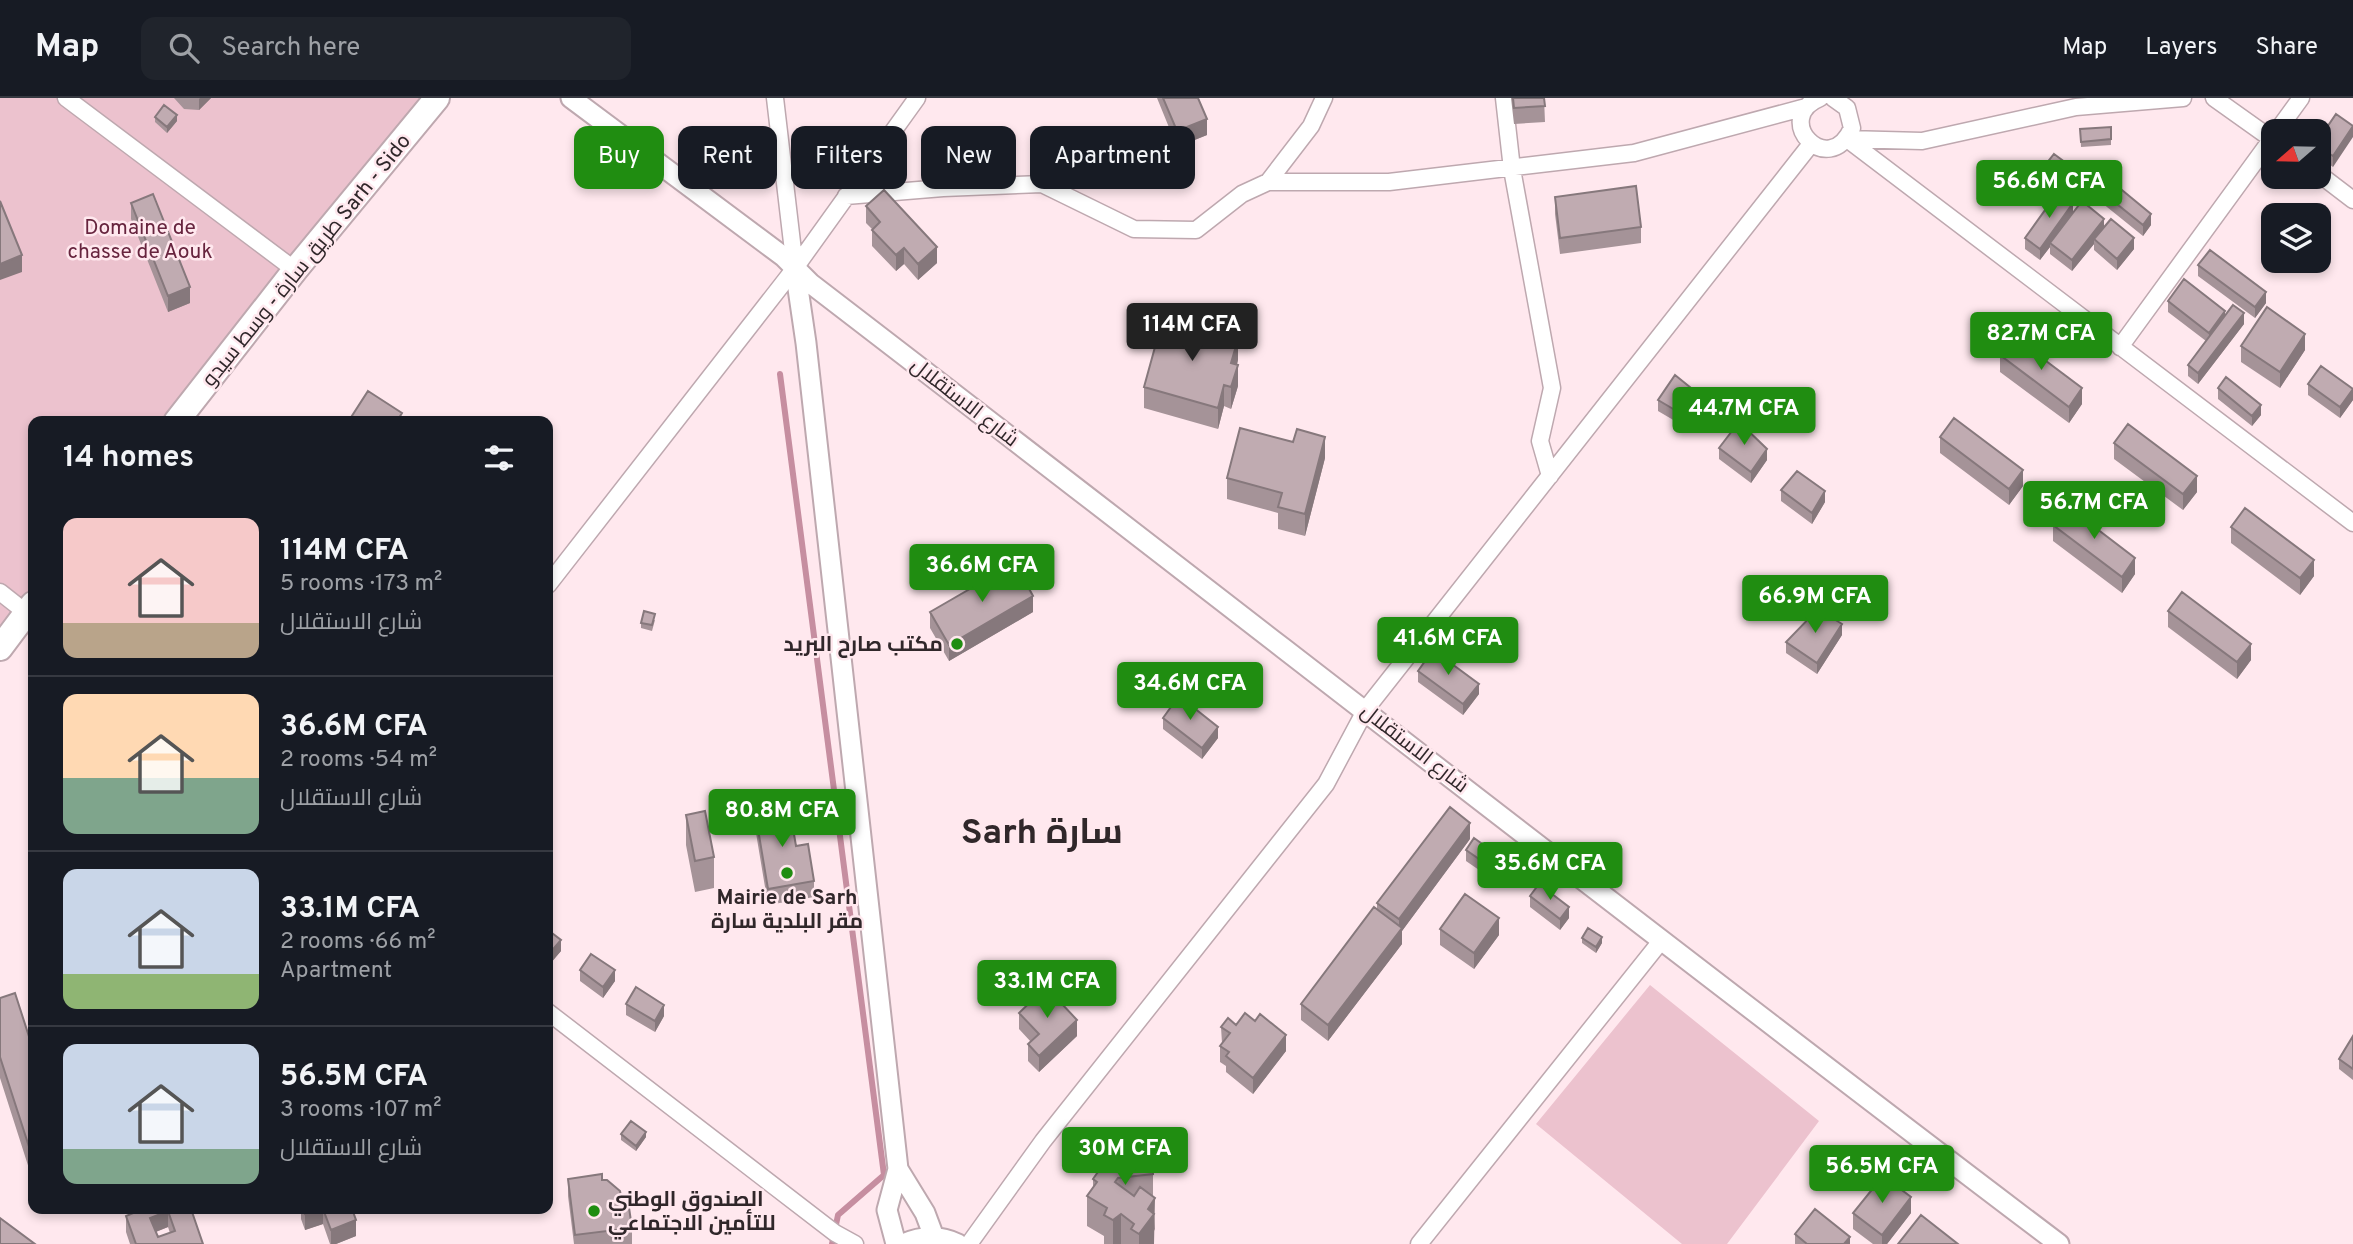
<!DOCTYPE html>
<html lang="en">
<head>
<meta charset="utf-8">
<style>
	:root { --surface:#171b24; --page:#20242c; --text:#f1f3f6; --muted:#9ea1a6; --line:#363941; --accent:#208d11 }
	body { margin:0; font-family:Overpass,Cairo,sans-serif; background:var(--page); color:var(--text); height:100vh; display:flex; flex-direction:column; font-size:26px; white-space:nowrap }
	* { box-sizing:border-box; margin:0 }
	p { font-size:23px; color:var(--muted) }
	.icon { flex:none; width:38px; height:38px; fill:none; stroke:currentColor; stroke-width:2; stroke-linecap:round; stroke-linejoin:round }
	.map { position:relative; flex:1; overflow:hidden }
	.drawer { position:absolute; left:28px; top:318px; width:525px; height:798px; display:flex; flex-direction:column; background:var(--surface); border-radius:14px; box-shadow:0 4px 10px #0003 }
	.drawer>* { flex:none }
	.hud { position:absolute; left:574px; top:28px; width:665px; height:63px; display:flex; gap:14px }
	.needle { width:46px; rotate:250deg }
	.fabs { position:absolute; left:2261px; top:21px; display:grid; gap:14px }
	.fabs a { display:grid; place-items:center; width:70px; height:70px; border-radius:14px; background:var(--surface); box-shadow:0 4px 10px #0003; font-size:35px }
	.price { position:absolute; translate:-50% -60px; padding:0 16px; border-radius:7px; background:var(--accent); color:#fff; font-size:23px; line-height:46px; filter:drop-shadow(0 2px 4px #0008) }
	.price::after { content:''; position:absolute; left:50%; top:42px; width:21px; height:16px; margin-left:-10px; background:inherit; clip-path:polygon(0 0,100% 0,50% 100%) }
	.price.active { background:#222; color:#fff }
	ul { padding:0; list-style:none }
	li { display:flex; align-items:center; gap:21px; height:175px; padding:0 35px }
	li+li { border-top:2px solid var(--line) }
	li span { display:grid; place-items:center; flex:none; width:196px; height:140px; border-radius:14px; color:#555 }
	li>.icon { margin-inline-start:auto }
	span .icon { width:84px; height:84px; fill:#fffc; stroke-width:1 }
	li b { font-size:30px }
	h2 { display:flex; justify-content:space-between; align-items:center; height:84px; padding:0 35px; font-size:30px }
	.chip { padding:0 24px; border-radius:14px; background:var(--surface); box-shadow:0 4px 10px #0003; font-size:24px; line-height:63px }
	.chip.active { background:var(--accent); color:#fff }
	header { display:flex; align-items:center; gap:42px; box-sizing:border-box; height:98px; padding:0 35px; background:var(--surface); border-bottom:2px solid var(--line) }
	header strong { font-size:33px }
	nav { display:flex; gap:38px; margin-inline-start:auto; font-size:24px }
	.search { width:490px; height:63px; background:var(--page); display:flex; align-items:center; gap:18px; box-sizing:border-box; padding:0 24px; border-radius:14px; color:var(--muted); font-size:26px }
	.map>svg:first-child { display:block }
	.green { fill:#ecc2ce }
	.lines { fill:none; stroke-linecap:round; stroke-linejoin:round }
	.stream { stroke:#c68ea0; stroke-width:6 }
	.minor-casing { stroke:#bea8af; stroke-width:19 }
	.tertiary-casing { stroke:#bea8af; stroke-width:23 }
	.primary-casing { stroke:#bea8af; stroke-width:28 }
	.minor { stroke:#fff; stroke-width:16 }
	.tertiary { stroke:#fff; stroke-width:19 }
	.primary { stroke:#fff; stroke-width:24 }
	.wall { fill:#a59398; fill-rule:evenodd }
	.shaded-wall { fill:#86787c }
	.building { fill:#c0abb1; stroke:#86787c; stroke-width:2; fill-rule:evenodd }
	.poi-dot { fill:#208d11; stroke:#ffe8ee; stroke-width:2.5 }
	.labels { text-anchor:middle; stroke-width:5; stroke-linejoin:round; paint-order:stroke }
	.park-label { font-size:21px; fill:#67243e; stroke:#ffe8ee }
	.street-label { font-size:21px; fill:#30272a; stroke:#ffe8ee }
	.poi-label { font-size:21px; font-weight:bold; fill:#30272a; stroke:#ffe8ee; text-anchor:end }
	.town-label { font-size:35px; font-weight:bold; fill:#30272a; stroke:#ffe8ee }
</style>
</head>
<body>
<header>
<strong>Map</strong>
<div class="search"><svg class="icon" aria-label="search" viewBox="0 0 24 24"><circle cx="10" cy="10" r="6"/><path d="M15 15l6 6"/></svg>Search here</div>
<nav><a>Map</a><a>Layers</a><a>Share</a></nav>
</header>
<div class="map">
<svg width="2353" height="1146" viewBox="0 0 2353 1146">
	<rect width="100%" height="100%" fill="#ffe8ee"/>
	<path class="green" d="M0 0H437L176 324H33V506L0 550Z
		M1650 887 1819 1023 1727 1146H1682L1536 1026Z"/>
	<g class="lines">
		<path class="stream" d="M780 276 884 1077 838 1117 832 1146"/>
		<g class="minor-casing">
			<path id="minor" d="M66 0 295 172
				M775 0 795 170
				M1504 0 1512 71 1552 290 1540 343 1550 378
				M1820 0C1771 20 1828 83 1852 30L1847 10 1833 0
				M2214 0 2273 42
				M2277 33 2301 0
				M1847 41 2353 425
				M1847 41 1922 43 2076 9 2183 0
				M2319 76 2353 102
				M1268 84H1389L1634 55 1806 9
				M846 98 943 90 1042 86 1134 131 1196 132 1242 96 1268 84 1311 28 1324 0
				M2120 249 2273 39
				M548 487 795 170 917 0
				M0 494 33 520
				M548 914 835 1135 855 1146
				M969 1146 1043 1043 1326 686 1366 611 1811 46
				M1419 1146 1661 843"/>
		</g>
		<g class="tertiary-casing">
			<path id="tertiary" d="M571 0 784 159 810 185C1227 505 1640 829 2059 1146
				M795 170 806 245 898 1071 887 1112 896 1146
				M898 1071 925 1115 934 1139
				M903 1146C921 1138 940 1137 958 1146"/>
		</g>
		<g class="primary-casing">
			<path id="primary" d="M176 324 295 172 437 0
				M0 550 33 506"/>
		</g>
		<use href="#minor" class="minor"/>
		<use href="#tertiary" class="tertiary"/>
		<use href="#primary" class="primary"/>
	</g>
	<path class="wall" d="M174 0H211L199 12 184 11Z
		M1157 0H1198L1207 37 1177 49Z
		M1511 0H1544L1545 24 1514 26Z
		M2336 16 2333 69 2319 59V41Z
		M155 19 177 23 167 35 155 24Z
		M2111 29V47L2081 49 2080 31Z
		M2046 66 2081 86 2074 97 2046 77Z
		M2102 94 2151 127 2143 138 2102 105Z
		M1555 99 1641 129V145L1560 156 1555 116Z
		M131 105 190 205 168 214 131 121Z
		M866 108 937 165 918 182 904 166 896 173 872 148V131L866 125Z
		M2073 114 2104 129 2134 151 2117 172 2094 152V146L2072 173 2050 156V149L2040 162 2025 151V140Z
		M2198 167 2266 205 2255 220 2198 178Z
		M2168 203 2225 217 2244 226 2198 286 2188 278V267L2206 243 2168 214Z
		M2241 248 2305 252 2280 290 2241 264Z
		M2000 257 2082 306 2069 325 2000 274Z
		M1238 262 1237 267 1238 288 1231 311 1224 308 1218 331 1144 310V289Z
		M2308 286 2353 302 2340 320 2308 297Z
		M2218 290 2261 317 2252 328 2218 301Z
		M1658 302 1707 314 1692 333 1658 313Z
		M1940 339 2023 388 2009 407 1940 355Z
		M2114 345 2197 394 2183 412 2114 361Z
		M1719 350 1767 362 1751 385 1719 361Z
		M1325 360 1305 438 1278 431V415L1227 401V380Z
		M1781 392 1825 404 1812 426 1781 403Z
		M2053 427 2135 476 2122 495 2053 443Z
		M2231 429 2314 478 2300 497 2231 445Z
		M2168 513 2251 562 2237 581 2168 529Z
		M930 514H1033L949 563 930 530Z
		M655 522 652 533 641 530V525Z
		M1842 537 1817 576 1786 555V544Z
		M1418 573 1479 596 1463 617 1418 584Z
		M1163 620 1218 640 1202 661 1163 631Z
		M755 713 796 748 814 783V799L768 807 755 729Z
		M686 717 714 759V790L695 794 686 747Z
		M1470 741 1402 833V846L1328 943 1301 922V906L1377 811V805Z
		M1466 752 1503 772 1495 783 1466 763Z
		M1530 798 1569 820 1560 832 1530 809Z
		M1440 831 1499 837 1474 871 1440 847Z
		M548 832 561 853 549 867 548 866Z
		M1582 840 1602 845 1596 855 1582 845Z
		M580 872 615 883 603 900 580 883Z
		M0 900 33 951V1083L0 980Z
		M626 906 664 918 655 934 626 917Z
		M1019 915 1077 938 1039 974 1028 963V946L1031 944 1019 931Z
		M1236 927 1286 953 1253 996 1226 974V968L1220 964V948L1222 945 1221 929Z
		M2353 938V982L2339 971V961Z
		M621 1036 646 1039 636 1053 621 1042Z
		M1153 1076V1098L1155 1131 1154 1133V1146H1104V1138L1087 1128V1098L1093 1090V1081Z
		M568 1081 602 1082 621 1098 632 1130V1146H574L568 1098Z
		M135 1111H191L203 1146H130L126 1134V1118L135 1115ZM168 1129 170 1135 158 1139 156 1134Z
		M301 1111H352L356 1138 336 1146H330L323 1126 305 1132 301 1121Z
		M1853 1115H1911L1887 1146H1873L1853 1131Z
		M1795 1136 1850 1146H1795Z"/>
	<path class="shaded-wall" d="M200 0H211L199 12V1Z
		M177 17V23L167 35V29Z
		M1207 21V37L1177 49V33Z
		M2353 28V39L2333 69V58Z
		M2081 76V86L2074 97V86Z
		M2073 105V116L2050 145V149L2040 162V151Z
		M2151 116V127L2143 138V127Z
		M2104 121V132L2094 141V146L2072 173V162Z
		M2134 140V151L2117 172V161Z
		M937 149V165L918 182V166Z
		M904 150V166L896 173V157Z
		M22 157V174L0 182V166Z
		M190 189V205L168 214V198Z
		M2266 194V205L2255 220V209Z
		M2225 213V223L2209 246V235Z
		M2244 215V226L2198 286V275Z
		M2305 236V252L2280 290V274Z
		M1238 241V262L1231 286V265Z
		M1238 267V288L1231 311V289Z
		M1224 287V308L1218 331V310Z
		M2082 290V306L2069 325V309Z
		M2353 291V302L2340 320V309Z
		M1707 303V314L1692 333V322Z
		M2261 307V317L2252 328V318Z
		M1325 339V360L1305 438V416Z
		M1767 351V362L1751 385V374Z
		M2023 372V388L2009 407V391Z
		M2197 378V394L2183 412V396Z
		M1825 393V404L1812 426V415Z
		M2135 460V476L2122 495V479Z
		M2314 462V478L2300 497V480Z
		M1033 498V514L949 563V547Z
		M1842 526V537L1817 576V565Z
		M2251 546V562L2237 581V564Z
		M1479 586V596L1463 617V606Z
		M1218 629V640L1202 661V650Z
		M1470 725V741L1402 833V846L1328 943V927L1399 834V821Z
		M1503 761V772L1495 783V772Z
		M1569 809V820L1560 832V821Z
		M1499 820V837L1474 871V855Z
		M1602 839V845L1596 855V849Z
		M561 842V853L549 867V856Z
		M615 872V883L603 900V889Z
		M664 907V918L655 934V923Z
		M1077 922V938L1039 974V958Z
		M1286 937V953L1253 996V980Z
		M646 1034V1039L636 1053V1048Z
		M1911 1099V1115L1887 1146H1882V1137Z
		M1155 1100 1154 1146H1139V1136L1148 1111Z
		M318 1111H323V1126L305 1132V1116Z
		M168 1113V1129L150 1136V1120Z
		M1121 1116V1146H1113V1122Z
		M356 1122V1138L336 1146H331V1132Z
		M1850 1139V1146H1844Z"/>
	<path class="building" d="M1163 0H1198L1207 21 1177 33Z
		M1513 0H1544L1545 8 1514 10Z
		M164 7 177 17 167 29 155 19Z
		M2336 16 2353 28 2333 58 2319 49V41Z
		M2111 29V41L2081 44 2080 31Z
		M2054 56 2081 76 2074 86 2046 66Z
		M2111 83 2151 116 2143 127 2102 94Z
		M1636 88 1641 129 1560 140 1555 99Z
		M884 92 937 149 918 166 904 150 896 157 872 132 880 124 866 108Z
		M2058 94 2073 105 2040 151 2025 140Z
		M153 96 190 189 168 198 131 105Z
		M0 103 22 157 0 166Z
		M2082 103 2104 121 2072 162 2050 145Z
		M2111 121 2134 140 2117 161 2094 141Z
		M2210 152 2266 194 2255 209 2198 167Z
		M2184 181 2225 213 2209 235 2168 203Z
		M2233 207 2244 215 2198 275 2188 267Z
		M2267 209 2305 236 2280 274 2241 248Z
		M1163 220 1238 241 1231 265 1238 267 1231 289 1224 287 1218 310 1144 289Z
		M2014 239 2082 290 2069 309 2000 257Z
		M2321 268 2353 291 2340 309 2308 286Z
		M1675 277 1707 303 1692 322 1658 302Z
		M2226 279 2261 307 2252 318 2218 290Z
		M368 293 402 315 399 320 405 324H348Z
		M1954 320 2023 372 2009 391 1940 339Z
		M1739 324 1767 351 1751 374 1719 350Z
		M2128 326 2197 378 2183 396 2114 345Z
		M1240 330 1293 344 1297 331 1325 339 1305 416 1278 409 1282 395 1227 380Z
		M1797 373 1825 393 1812 415 1781 392Z
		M2067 408 2135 460 2122 479 2053 427Z
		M2245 410 2314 462 2300 480 2231 429Z
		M1015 465 1033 498 949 547 930 514Z
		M2182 494 2251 546 2237 564 2168 513Z
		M1818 511 1842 526 1817 565 1786 544Z
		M644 513 655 516 652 527 641 525Z
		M1433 552 1479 586 1463 606 1418 573Z
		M1179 598 1218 629 1202 650 1163 620Z
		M789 707 796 748 808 746 814 783 768 791 755 713Z
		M1450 709 1470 725 1399 821 1377 805Z
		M705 713 714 759 695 763 686 717Z
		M1474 740 1503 761 1495 772 1466 752Z
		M1539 786 1569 809 1560 821 1530 798Z
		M1465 796 1499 820 1474 855 1440 831Z
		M1374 809 1402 830 1328 927 1301 906Z
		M1588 830 1602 839 1596 849 1582 840Z
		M548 832 561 842 549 856 548 855Z
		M591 856 615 872 603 889 580 872Z
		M636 889 664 907 655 923 626 906Z
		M1046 889 1077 922 1039 958 1028 946 1039 936 1019 915Z
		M15 895 33 951V1061L0 959V900Z
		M1245 915 1255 923 1260 916 1286 937 1253 980 1226 958 1229 954 1220 948 1230 935 1221 929 1228 920 1236 927Z
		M2353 938V971L2339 961Z
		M631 1023 646 1034 636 1048 621 1036Z
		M1151 1048 1153 1076 1118 1080 1115 1084 1134 1098 1140 1089 1155 1100 1148 1111 1154 1116 1139 1136 1131 1131 1134 1126 1121 1116 1113 1122 1104 1117 1107 1110 1087 1098 1097 1084 1093 1081 1112 1054Z
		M602 1076V1082H607L620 1093 621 1098 627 1096 632 1130 575 1137 568 1081Z
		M1883 1078 1911 1099 1882 1137 1853 1115Z
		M138 1111H191L203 1146H136L126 1118 138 1113ZM168 1113 175 1133 158 1139 150 1120Z
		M303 1111H318L305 1116Z
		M323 1111H352L356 1122 331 1132Z
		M1815 1111 1850 1139 1844 1146H1807L1795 1136Z
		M1921 1117 1958 1146H1898Z
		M0 1120 35 1146H0Z"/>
	<g class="poi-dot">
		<circle cx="957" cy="546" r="7"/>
		<circle cx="787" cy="775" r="7"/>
		<circle cx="594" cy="1113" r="7"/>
	</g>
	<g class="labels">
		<g class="park-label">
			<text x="140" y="136">Domaine de<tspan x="140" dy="24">chasse de Aouk</tspan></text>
		</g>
		<g class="street-label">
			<text transform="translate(306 162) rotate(-51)" y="7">طريق سارة - وسط سيدو Sarh - Sido</text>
			<text transform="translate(965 304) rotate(38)" y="7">شارع الاستقلال</text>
			<text transform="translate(1415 650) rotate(38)" y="7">شارع الاستقلال</text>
		</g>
		<g class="poi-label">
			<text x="943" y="553">مكتب صارح البريد</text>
			<text x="787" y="806" text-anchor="middle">Mairie de Sarh<tspan x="787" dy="24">مقر البلدية سارة</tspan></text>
			<text x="608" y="1108" text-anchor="start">الصندوق الوطني<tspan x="608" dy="24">للتأمين الاجتماعي</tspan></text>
		</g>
		<g class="town-label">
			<text x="1042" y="745">Sarh سارة</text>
		</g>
	</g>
</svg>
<div class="fabs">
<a><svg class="needle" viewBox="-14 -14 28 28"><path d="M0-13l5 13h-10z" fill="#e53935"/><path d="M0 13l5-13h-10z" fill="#9ea1a6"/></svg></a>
<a><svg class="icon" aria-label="layers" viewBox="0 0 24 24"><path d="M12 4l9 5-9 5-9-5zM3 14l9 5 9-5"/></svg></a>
</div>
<b class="price" style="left:2049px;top:122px">56.6M CFA</b>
<b class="price active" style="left:1192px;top:265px">114M CFA</b>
<b class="price" style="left:2041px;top:274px">82.7M CFA</b>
<b class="price" style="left:1744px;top:349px">44.7M CFA</b>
<b class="price" style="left:2094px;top:443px">56.7M CFA</b>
<b class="price" style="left:982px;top:506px">36.6M CFA</b>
<b class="price" style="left:1815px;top:537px">66.9M CFA</b>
<b class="price" style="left:1448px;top:579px">41.6M CFA</b>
<b class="price" style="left:1190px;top:624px">34.6M CFA</b>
<b class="price" style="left:782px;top:751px">80.8M CFA</b>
<b class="price" style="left:1550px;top:804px">35.6M CFA</b>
<b class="price" style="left:1047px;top:922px">33.1M CFA</b>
<b class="price" style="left:1125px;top:1089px">30M CFA</b>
<b class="price" style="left:1882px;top:1107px">56.5M CFA</b>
<div class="hud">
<a class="chip active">Buy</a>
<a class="chip">Rent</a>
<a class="chip">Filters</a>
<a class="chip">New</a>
<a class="chip">Apartment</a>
</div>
<section class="drawer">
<h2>14 homes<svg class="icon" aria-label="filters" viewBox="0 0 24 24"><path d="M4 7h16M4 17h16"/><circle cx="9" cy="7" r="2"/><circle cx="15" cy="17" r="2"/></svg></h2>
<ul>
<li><span style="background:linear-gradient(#f6c9c9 75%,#b9a48a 0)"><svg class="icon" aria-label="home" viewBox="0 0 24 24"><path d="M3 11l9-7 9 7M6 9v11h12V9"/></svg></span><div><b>114M CFA</b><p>5 rooms · 173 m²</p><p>شارع الاستقلال</p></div></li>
<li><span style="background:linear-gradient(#ffd9b3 60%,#7fa58c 0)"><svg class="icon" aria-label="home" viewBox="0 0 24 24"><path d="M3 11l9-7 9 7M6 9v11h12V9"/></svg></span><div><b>36.6M CFA</b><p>2 rooms · 54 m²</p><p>شارع الاستقلال</p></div></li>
<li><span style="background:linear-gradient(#c9d6e8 75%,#8fb573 0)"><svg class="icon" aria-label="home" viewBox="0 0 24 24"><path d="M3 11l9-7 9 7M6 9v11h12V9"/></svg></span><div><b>33.1M CFA</b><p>2 rooms · 66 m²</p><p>Apartment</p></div></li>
<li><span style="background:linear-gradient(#c9d6e8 75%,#7fa58c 0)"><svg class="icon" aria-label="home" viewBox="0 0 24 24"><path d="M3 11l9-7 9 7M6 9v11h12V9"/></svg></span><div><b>56.5M CFA</b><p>3 rooms · 107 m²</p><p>شارع الاستقلال</p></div></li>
</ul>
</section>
</div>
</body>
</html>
